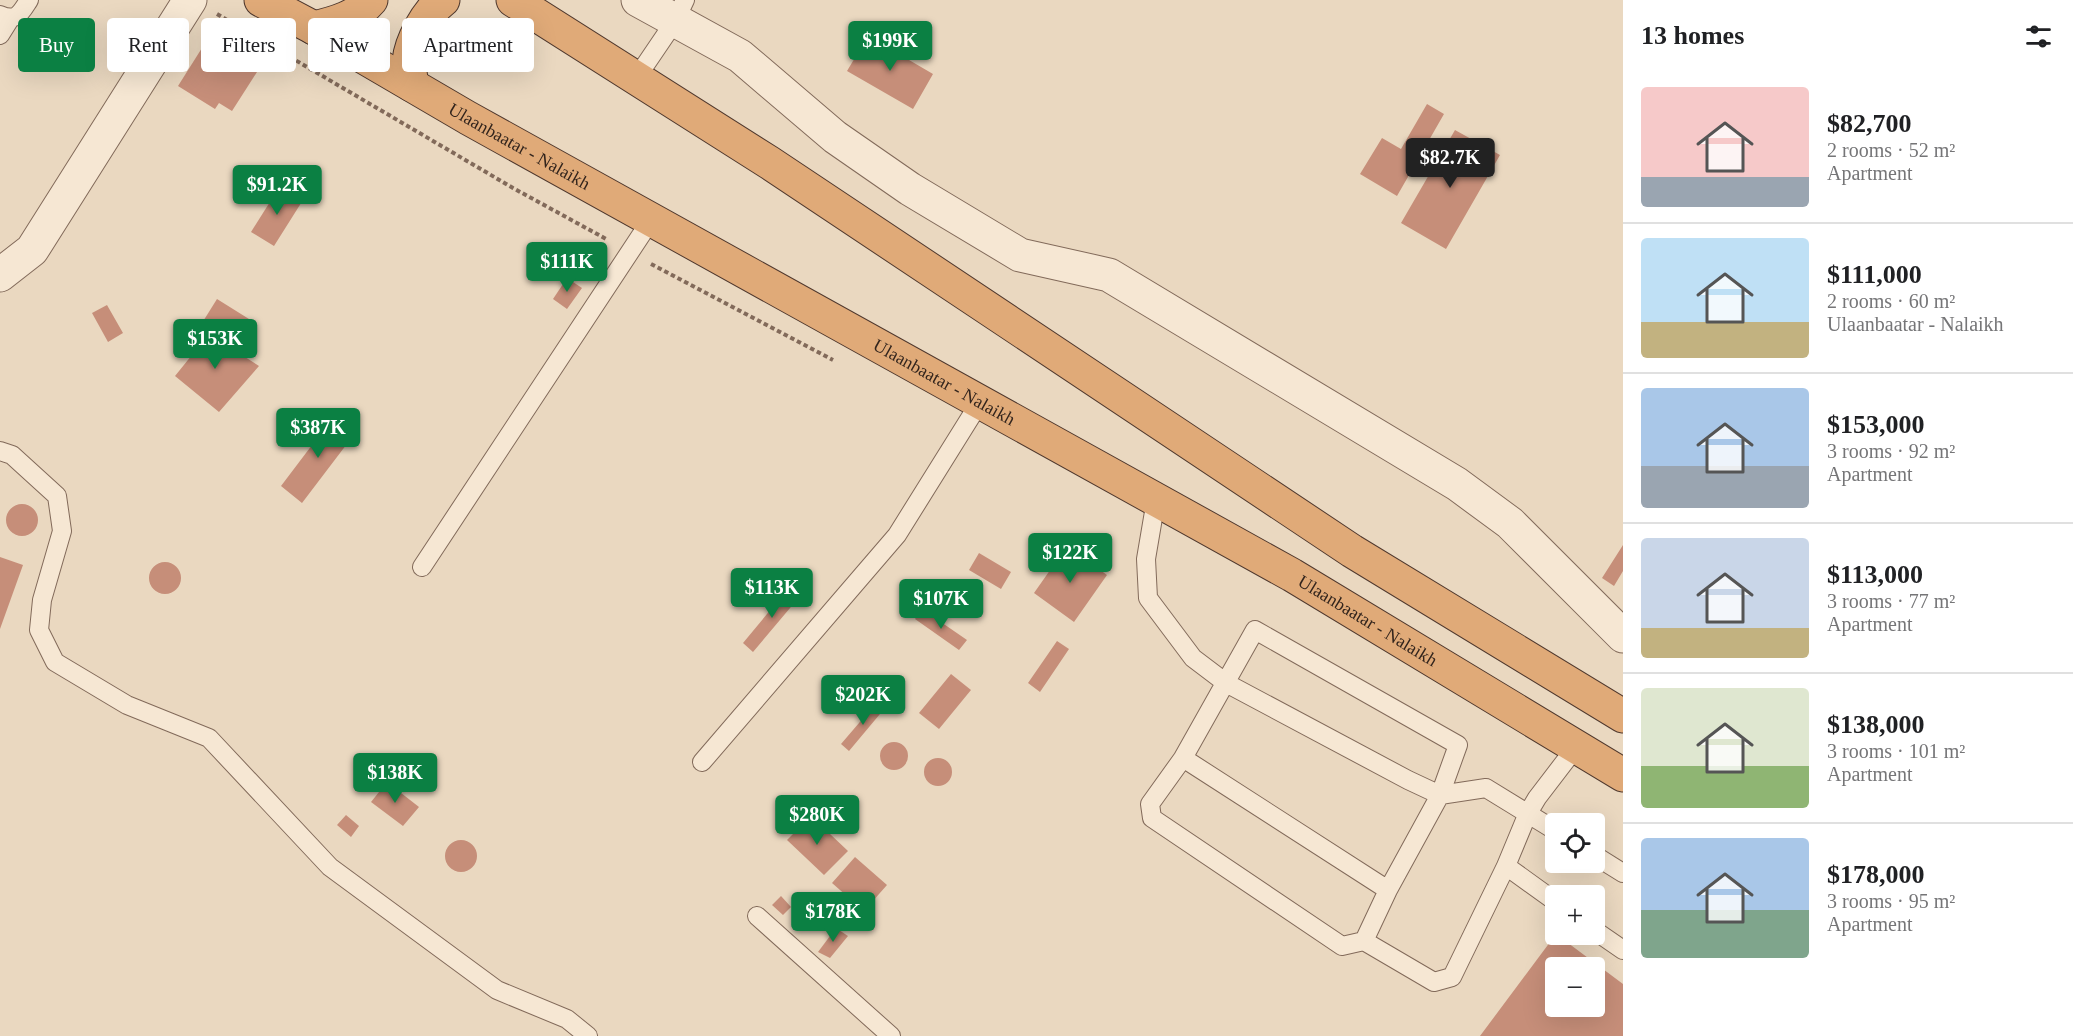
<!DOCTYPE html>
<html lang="en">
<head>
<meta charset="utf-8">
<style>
	:root { --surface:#fff; --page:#f2f2f2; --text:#202124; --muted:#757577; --line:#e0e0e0; --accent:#0b8043 }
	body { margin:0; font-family:Georgia,serif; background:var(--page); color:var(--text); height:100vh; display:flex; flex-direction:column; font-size:22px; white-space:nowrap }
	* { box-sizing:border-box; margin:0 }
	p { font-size:20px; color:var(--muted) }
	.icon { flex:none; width:33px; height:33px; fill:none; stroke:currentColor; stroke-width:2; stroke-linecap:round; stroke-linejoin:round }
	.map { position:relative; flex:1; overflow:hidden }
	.panel { display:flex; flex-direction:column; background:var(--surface); width:450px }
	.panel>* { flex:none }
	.banner { position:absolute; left:18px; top:18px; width:570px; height:54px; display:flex; gap:12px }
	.controls { position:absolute; left:1545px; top:813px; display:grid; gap:12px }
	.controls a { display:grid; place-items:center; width:60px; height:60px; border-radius:6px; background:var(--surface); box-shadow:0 6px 24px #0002; font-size:30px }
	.price { position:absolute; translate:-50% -51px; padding:0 14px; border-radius:6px; background:var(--accent); color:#fff; font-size:20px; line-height:39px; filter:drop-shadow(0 2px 3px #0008) }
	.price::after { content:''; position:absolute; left:50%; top:36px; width:18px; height:14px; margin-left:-9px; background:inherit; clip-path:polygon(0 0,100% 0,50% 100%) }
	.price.selected { background:#222; color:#fff }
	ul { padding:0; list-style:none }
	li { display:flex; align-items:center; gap:18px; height:150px; padding:0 18px }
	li+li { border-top:2px solid var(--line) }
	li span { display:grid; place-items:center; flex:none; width:168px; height:120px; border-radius:6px; color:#555 }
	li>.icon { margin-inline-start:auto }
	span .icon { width:72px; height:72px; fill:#fffc; stroke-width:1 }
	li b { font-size:26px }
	h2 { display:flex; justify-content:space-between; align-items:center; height:72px; padding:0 18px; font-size:26px }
	.chip { padding:0 21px; border-radius:6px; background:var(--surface); box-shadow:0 6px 24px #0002; font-size:21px; line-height:54px }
	.chip.selected { background:var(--accent); color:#fff }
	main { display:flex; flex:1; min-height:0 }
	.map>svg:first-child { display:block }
	.building { fill:#c68e79; fill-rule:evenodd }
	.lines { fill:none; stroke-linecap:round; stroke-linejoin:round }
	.service-casing { stroke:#826a5a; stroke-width:20 }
	.minor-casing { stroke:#826a5a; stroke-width:35 }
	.trunk-casing { stroke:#50392e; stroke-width:35 }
	.path { stroke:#826a5a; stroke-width:4; stroke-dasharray:4.5 3; stroke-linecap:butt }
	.service { stroke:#f6e7d3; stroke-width:18 }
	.minor { stroke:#f6e7d3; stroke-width:33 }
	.trunk { stroke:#e0aa78; stroke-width:33 }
	.labels { text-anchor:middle; stroke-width:5; stroke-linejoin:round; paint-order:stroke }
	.street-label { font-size:18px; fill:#33251d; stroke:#f2e4cf }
</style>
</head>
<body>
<main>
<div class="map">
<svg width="1623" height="1036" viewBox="0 0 1623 1036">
	<rect width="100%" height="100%" fill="#ead8c0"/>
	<path class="building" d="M868 36 933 74 913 109 847 71Z
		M207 40 257 72 232 111 219 103 215 109 178 86Z
		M1427 104 1444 114 1397 196 1360 174 1382 138 1401 149Z
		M1455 130 1500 155 1446 249 1401 223Z
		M280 186 303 200 274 246 251 232Z
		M567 278 582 288 567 309 553 299Z
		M217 299 249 319 234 343 202 323Z
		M107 305 123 333 108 342 92 313Z
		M198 327 259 366 219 412 175 376 196 350 186 342Z
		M334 416 356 432 302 503 281 486Z
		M6 520a16 16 0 1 1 32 0a16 16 0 1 1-32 0Z
		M1623 545V571L1614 586 1602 578Z
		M1067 546 1107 575 1074 622 1034 593Z
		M979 553 1011 572 1001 589 969 570Z
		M0 557 23 565 0 629Z
		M149 578a16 16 0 1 1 32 0a16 16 0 1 1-32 0Z
		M791 585 801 595 753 652 743 643Z
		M922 609 967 640 959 650 915 619Z
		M1057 641 1069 649 1040 692 1028 683Z
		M951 674 971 690 939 729 919 713Z
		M877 702 885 708 849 751 841 744Z
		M880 756a14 14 0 1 1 28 0a14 14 0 1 1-28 0Z
		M924 772a14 14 0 1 1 28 0a14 14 0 1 1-28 0Z
		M387 782 419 807 403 826 371 802Z
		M346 815 359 826 351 837 337 825Z
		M811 816 848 851 824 875 787 840Z
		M445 856a16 16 0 1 1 32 0a16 16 0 1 1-32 0Z
		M855 857 887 885 864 911 832 883Z
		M781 896 791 907 783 915 772 905Z
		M836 928 848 936 830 958 818 952Z
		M1556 934 1623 984V1036H1480ZM1556 968H1594V1006H1556Z"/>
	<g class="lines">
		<g class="service-casing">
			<path id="service" d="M0 15C17 22 20 14 29 0
				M0 35 10 19
				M637 77 675 21 685 0
				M0 451 12 455 57 496 62 531 42 600 39 630 55 662 127 705 209 738 330 867 497 990 567 1019 588 1036
				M1156 500 1146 559 1148 598 1193 658 1226 683 1408 780 1440 795 1388 890 1364 941 1342 946 1152 818 1150 804 1183 758 1255 630 1458 745 1440 795 1486 788 1556 831
				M422 567 651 220
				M1183 758 1388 890
				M702 762 897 535 980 402
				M1594 855 1623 873
				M1556 902 1506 866 1528 813 1537 798 1576 747
				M757 916 891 1036
				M1594 930 1623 950
				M1364 941 1434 982 1452 977 1506 866"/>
		</g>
		<g class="minor-casing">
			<path id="minor" d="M638 0 740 56 835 137 910 189 1020 255 1109 275 1457 484 1510 523 1623 636
				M0 275 32 250 190 0"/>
		</g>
		<g class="trunk-casing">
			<g id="trunk">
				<path id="s1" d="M261 0 314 28 468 118 1292 575 1623 775"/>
				<path d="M513 0 770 163 1352 551 1623 716"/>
				<path d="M314 28C335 23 357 17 371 0"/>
				<path d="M412 85C411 78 409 69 409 61 411 41 427 12 443 0"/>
			</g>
		</g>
		<path class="path" d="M217 14 244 30
			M251 34 513 188 608 240
			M651 264 833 360"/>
		<use href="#service" class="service"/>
		<use href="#minor" class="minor"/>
		<use href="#trunk" class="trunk"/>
	</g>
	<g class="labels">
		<g class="street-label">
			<text dy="6" stroke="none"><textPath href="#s1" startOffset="297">Ulaanbaatar - Nalaikh</textPath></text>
			<text dy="6" stroke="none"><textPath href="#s1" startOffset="783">Ulaanbaatar - Nalaikh</textPath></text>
			<text dy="6" stroke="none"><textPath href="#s1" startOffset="1269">Ulaanbaatar - Nalaikh</textPath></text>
		</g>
	</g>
</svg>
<div class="controls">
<a><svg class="icon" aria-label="locate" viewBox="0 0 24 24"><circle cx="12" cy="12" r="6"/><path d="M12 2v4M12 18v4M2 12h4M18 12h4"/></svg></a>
<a>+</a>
<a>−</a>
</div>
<b class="price" style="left:890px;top:72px">$199K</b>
<b class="price selected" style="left:1450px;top:189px">$82.7K</b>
<b class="price" style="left:277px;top:216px">$91.2K</b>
<b class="price" style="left:567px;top:293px">$111K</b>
<b class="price" style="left:215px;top:370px">$153K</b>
<b class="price" style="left:318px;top:459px">$387K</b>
<b class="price" style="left:1070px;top:584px">$122K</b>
<b class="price" style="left:772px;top:619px">$113K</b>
<b class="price" style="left:941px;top:630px">$107K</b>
<b class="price" style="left:863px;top:726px">$202K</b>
<b class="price" style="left:395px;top:804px">$138K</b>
<b class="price" style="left:817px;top:846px">$280K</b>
<b class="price" style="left:833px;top:943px">$178K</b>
<div class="banner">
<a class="chip selected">Buy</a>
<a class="chip">Rent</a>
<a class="chip">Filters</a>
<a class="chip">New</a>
<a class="chip">Apartment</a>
</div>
</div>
<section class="panel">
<h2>13 homes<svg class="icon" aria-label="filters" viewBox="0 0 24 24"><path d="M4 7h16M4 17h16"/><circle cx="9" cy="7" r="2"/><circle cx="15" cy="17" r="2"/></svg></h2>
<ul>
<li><span style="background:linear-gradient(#f6c9c9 75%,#9aa5b1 0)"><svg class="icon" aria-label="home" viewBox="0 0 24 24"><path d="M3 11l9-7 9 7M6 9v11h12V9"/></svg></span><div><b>$82,700</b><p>2 rooms · 52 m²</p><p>Apartment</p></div></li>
<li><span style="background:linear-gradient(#bfe0f5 70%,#c2b280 0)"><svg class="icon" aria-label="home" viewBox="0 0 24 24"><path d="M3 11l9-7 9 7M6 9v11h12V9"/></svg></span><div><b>$111,000</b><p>2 rooms · 60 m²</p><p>Ulaanbaatar - Nalaikh</p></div></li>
<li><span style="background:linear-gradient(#a9c7e8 65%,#9aa5b1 0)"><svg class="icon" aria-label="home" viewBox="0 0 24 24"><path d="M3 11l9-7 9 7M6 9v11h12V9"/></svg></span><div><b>$153,000</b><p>3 rooms · 92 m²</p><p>Apartment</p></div></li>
<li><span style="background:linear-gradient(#c9d6e8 75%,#c2b280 0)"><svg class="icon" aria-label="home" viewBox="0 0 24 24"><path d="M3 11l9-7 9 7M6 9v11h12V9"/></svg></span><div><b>$113,000</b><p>3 rooms · 77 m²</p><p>Apartment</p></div></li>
<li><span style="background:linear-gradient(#dfe7d0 65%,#8fb573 0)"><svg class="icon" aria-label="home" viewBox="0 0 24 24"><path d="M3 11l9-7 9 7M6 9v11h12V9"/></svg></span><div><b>$138,000</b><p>3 rooms · 101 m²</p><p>Apartment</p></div></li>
<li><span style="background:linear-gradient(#a9c7e8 60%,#7fa58c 0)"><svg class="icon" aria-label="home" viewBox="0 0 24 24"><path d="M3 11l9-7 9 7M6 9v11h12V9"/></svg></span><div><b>$178,000</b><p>3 rooms · 95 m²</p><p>Apartment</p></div></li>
</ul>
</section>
</main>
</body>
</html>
